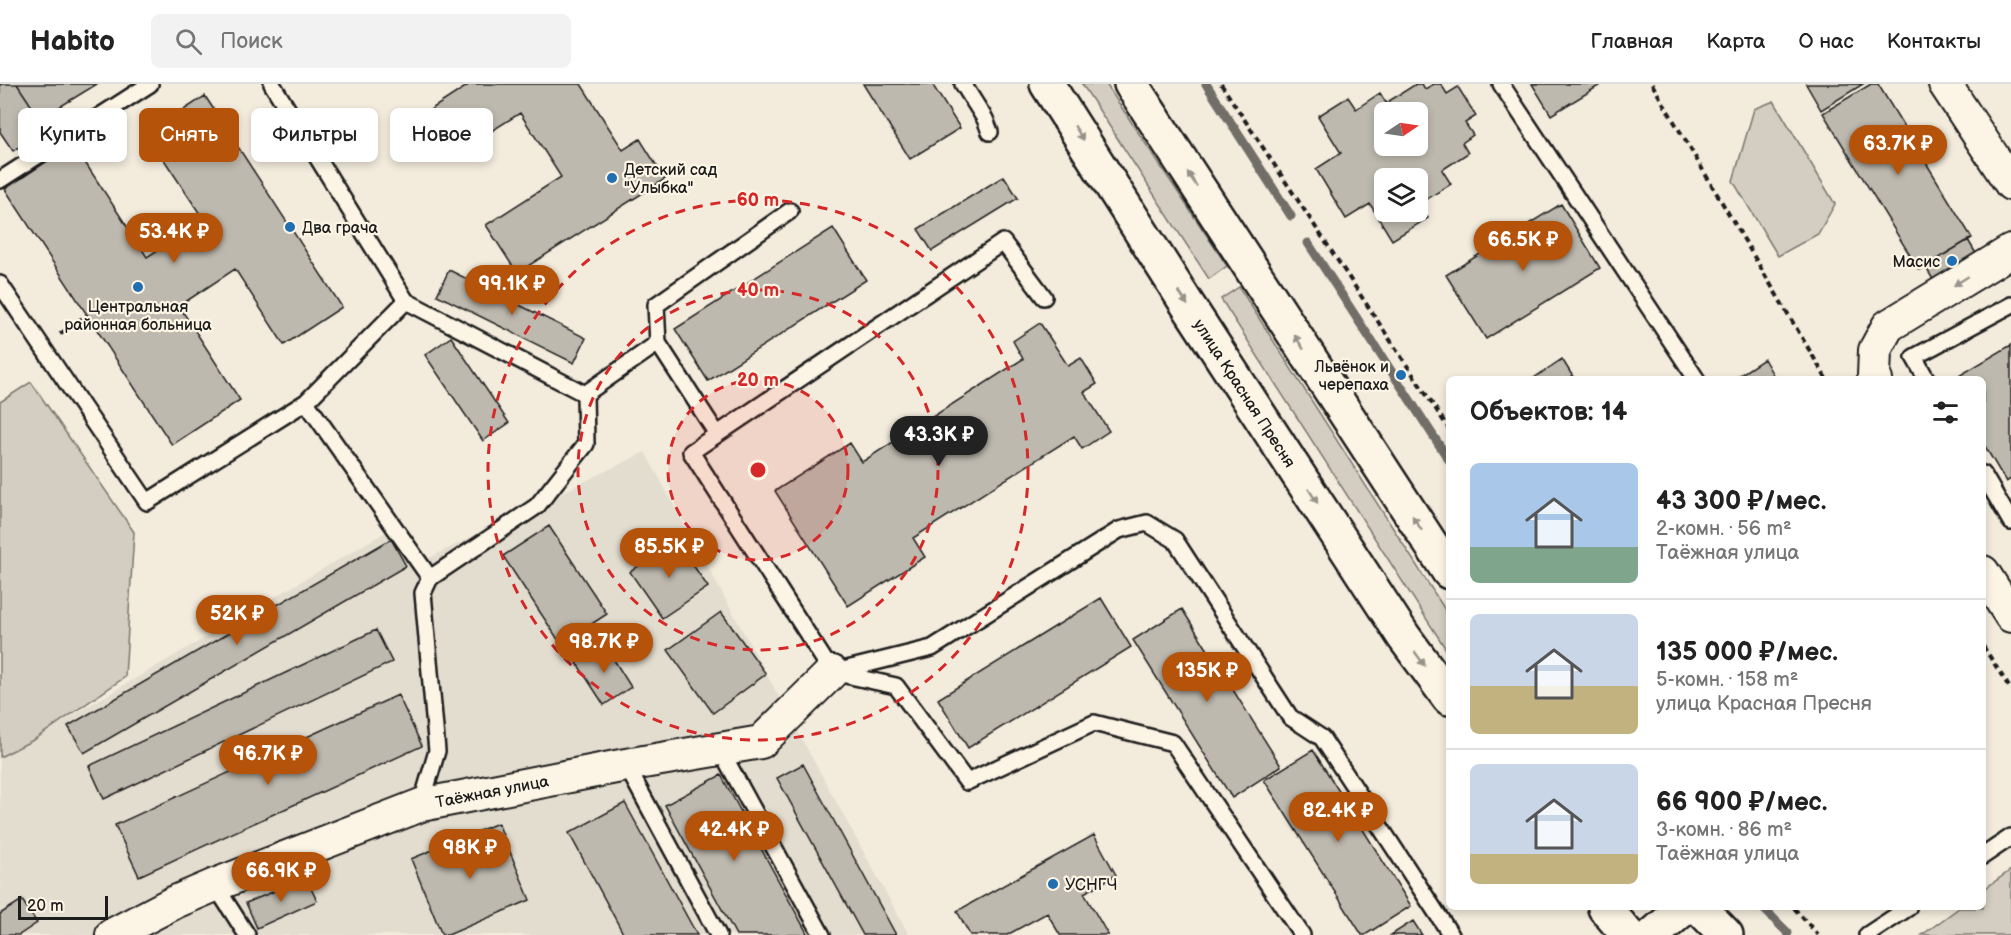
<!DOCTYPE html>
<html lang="ru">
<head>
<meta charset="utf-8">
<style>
	:root { --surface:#fff; --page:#f2f2f2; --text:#222; --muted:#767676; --line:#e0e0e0; --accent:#b45309 }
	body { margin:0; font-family:"Balsamiq Sans",sans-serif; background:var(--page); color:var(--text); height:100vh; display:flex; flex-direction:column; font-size:22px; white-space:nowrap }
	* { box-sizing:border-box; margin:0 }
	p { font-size:20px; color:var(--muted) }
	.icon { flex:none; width:33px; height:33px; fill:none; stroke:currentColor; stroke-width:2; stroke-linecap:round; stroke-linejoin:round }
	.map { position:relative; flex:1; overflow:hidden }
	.drawer { position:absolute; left:1446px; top:292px; width:540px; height:534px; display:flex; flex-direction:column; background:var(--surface); border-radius:9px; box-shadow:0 3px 9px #0003 }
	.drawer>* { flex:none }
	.banner { position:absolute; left:18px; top:24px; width:570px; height:54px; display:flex; gap:12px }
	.needle { width:39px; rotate:77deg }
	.buttons { position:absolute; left:1374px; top:18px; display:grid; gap:12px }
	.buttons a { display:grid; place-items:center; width:54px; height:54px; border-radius:9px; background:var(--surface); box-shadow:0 3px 9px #0003; font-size:30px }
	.scale { position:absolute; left:18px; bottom:15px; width:90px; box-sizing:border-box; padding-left:6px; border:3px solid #1c1c1c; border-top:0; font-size:16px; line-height:21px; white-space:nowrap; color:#1c1c1c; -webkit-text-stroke:4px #fcf5e5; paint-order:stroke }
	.price { position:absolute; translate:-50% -51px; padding:0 14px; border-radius:21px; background:var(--accent); color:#fff; font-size:20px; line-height:39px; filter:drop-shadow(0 2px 3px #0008) }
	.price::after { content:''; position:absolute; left:50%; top:36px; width:18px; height:14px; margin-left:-9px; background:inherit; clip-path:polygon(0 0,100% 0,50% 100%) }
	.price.active { background:#222; color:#fff }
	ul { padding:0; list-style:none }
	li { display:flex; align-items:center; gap:18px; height:150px; padding:0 24px }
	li+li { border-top:2px solid var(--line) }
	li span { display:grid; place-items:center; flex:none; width:168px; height:120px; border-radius:9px; color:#555 }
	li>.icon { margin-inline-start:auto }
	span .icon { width:72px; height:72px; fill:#fffc; stroke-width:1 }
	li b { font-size:26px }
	h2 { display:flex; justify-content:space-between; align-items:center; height:72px; padding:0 24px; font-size:26px }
	.pill { padding:0 21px; border-radius:9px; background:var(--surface); box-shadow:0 3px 9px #0003; font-size:21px; line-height:54px }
	.pill.active { background:var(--accent); color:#fff }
	header { display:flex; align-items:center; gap:36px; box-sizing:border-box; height:84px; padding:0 30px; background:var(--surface); border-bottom:2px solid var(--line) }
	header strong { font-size:28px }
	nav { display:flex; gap:33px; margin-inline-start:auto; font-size:21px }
	.search { width:420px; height:54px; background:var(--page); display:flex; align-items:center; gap:15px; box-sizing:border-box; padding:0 21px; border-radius:9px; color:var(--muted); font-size:22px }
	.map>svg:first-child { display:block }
	.built { fill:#e3ddcf }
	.green { fill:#d3cec1; stroke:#78756e; stroke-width:1.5 }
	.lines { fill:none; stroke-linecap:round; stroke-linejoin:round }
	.stream { stroke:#716e68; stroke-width:9 }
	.building { fill:#beb9ae; stroke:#1c1c1c; stroke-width:1.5; fill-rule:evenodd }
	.lane-casing { stroke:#1c1c1c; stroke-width:20 }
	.street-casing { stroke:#1c1c1c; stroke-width:36 }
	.secondary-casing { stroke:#1c1c1c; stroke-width:38 }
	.path { stroke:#1c1c1c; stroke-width:4; stroke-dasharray:6 4.5; stroke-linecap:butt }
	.lane { stroke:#fcf5e5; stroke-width:15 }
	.street { stroke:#fcf5e5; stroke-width:32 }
	.secondary { stroke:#fcf5e5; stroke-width:33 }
	.oneway { fill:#97938b }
	.ring { fill:none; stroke:#d62828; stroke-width:3; stroke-dasharray:10 8 }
	.poi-dot { fill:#1f6fb2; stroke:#fcf5e5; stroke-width:2 }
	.labels { text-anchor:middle; stroke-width:4.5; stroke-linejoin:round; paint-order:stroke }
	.poi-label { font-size:16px; fill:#1c1c1c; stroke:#fcf5e5; text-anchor:start }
	.street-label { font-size:16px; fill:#1c1c1c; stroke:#fcf5e5 }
	.centre { fill:#d62828; stroke:#fcf5e5; stroke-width:3 }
	.ring-label { font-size:18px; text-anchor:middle; font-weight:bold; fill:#d62828; stroke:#fcf5e5; stroke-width:4.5; stroke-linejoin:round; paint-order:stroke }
</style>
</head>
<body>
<header>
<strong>Habito</strong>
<div class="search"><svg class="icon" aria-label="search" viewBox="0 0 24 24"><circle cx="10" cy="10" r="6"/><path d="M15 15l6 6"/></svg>Поиск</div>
<nav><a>Главная</a><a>Карта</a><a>О нас</a><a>Контакты</a></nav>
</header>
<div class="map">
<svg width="2011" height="851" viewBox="0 0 2011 851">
	<rect width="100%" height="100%" fill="#f3ecdd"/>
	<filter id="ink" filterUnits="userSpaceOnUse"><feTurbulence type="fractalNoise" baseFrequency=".0167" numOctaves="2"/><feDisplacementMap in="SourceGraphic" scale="12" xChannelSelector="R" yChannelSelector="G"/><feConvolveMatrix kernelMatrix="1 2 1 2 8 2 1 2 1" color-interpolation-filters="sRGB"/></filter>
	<g filter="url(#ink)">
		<path class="built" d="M645 368 909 851H0V669L61 638 401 439 429 474Z"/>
		<path class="green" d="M1082 0H1106L1227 182 1209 195Z
			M1774 17 1835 120 1818 150 1778 172 1733 97 1754 25Z
			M1239 203 1449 532V570L1221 215Z
			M31 298 134 448 125 593 35 655 0 673V318Z
			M2011 786V851H1922L1959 824H1983V806Z"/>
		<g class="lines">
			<path class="stream" d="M1206 0 1291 132
				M1308 159 1449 376
				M1763 824 1788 849"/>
		</g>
		<path class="building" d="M0 0H17L40 35 52 28 58 37 13 67 0 48Z
			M17 0H97L40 35Z
			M470 0H581L623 66 640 55 665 95 517 189 486 141 561 93 520 29 454 71 427 28Z
			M863 0H932L960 44 910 75Z
			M1416 0H1422L1425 5 1434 0H1441L1447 10 1458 3 1476 32 1465 39 1473 51 1462 59 1468 69 1442 86 1451 100 1419 120 1428 134 1392 156 1370 120 1346 135 1316 85 1341 69 1318 32 1348 13 1356 25 1380 9 1386 19ZM1384 28H1418V62H1384ZM1384 94H1418V128H1384Z
			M1532 0H1602L1551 31Z
			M1806 0H1863L1821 26Z
			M1871 0H1878L1972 154 1919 186 1823 29Z
			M205 12 342 223 284 261 235 185 179 222 240 316 172 361 5 105 73 60 147 173 204 136 147 50Z
			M1004 92 1018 114 932 167 918 145Z
			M1561 120 1600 184 1486 255 1446 191Z
			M833 144 866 196 708 297 675 245Z
			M1968 156 1978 173 1935 199 1925 182Z
			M449 186 586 254 574 279 437 211Z
			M1040 239 1068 282 1081 274 1097 300 1084 308 1109 347 1082 365 1074 352 913 454 925 473 848 522 775 407 850 359 862 378 1023 275 1013 257Z
			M451 253 509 339 483 357 425 271Z
			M2011 261V395L2006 398 1983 359V296H1952Z
			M1562 275 1575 296H1531Z
			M1764 275 1776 296H1732Z
			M549 442 607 530 561 560 503 472Z
			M391 455 406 482 84 669 68 642Z
			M676 456 708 503 662 534 630 488Z
			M1101 514 1131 563 968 664 938 615Z
			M1182 525 1281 682 1232 714 1133 556Z
			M721 528 766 590 713 629 668 566Z
			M376 546 392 578 104 715 89 682Z
			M604 560 631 603 604 621 576 578Z
			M398 611 422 662 139 792 115 741Z
			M1313 666 1411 822 1365 851H1362L1264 696Z
			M803 680 896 851H863L777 694Z
			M721 691 808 851H736L665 721Z
			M625 719 697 851H624L569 749Z
			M498 739 530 816 448 851H442L411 775Z
			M1094 751 1116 791 1084 809 1108 851H1060L1047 829 1007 851H970L957 827Z
			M306 794 317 817 257 844 246 819Z
			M22 816 37 839 19 851H0V830Z
			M1413 837 1422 851H1391Z"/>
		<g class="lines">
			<g class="lane-casing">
				<path id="lane" d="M272 0 406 217
					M963 0 985 35 990 48
					M1501 0 1697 296
					M0 96 150 0
					M0 200 147 418 306 318 406 217 585 310
					M1044 213 1003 158 691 368 832 588 896 602 967 698 1094 639 1173 659 1302 851
					M658 259 656 221 790 127
					M1927 296 1914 273 2011 221
					M306 318 430 494
					M1983 390 2011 438
					M835 588 932 564 1119 446 1147 439 1175 456 1290 633 1322 654 1451 851
					M720 665 822 851
					M626 681 718 851
					M421 721 437 667 423 509 430 494 537 422 586 360 585 310 658 259 717 350
					M1983 772 2011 753
					M215 801 247 851
					M1867 851 1908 824"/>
			</g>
			<g class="street-casing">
				<path id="street" d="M1945 0 2011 100
					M1876 296 1874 292 1875 266 1888 242 2011 167
					M1983 488 2011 532
					M112 851 175 818 215 801 421 721 626 681 761 658 832 588"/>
			</g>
			<g class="secondary-casing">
				<path id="secondary" d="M1047 0 1187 220 1404 553 1449 614
					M1131 0 1449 488
					M1605 824 1628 851
					M1700 824 1726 851
					M1653 851 1684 824"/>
			</g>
			<path class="path" d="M1221 0 1449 345
				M1652 0 1827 296
				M60 250 87 231
				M1983 562 2011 606
				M1794 824 1818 851"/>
			<use href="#lane" class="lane"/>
			<use href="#street" class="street"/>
			<use href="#secondary" class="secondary"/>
		</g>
		<defs><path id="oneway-solid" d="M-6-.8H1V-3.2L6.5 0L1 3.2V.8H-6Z" transform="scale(1.5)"/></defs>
		<g class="oneway">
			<use href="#oneway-solid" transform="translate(1079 49) rotate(58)"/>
			<use href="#oneway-solid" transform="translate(1192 95) rotate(-123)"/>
			<use href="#oneway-solid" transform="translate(1961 197) rotate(148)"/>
			<use href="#oneway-solid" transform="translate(1183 214) rotate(57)"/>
			<use href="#oneway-solid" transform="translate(1299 258) rotate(-123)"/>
			<use href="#oneway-solid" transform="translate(1313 412) rotate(57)"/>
			<use href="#oneway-solid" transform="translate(1417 439) rotate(-123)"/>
			<use href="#oneway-solid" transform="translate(1420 575) rotate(54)"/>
		</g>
	</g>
	<circle cx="758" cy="386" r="90" fill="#d62828" fill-opacity=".12"/>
	<g class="ring">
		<circle cx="758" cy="386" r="90"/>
		<circle cx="758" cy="386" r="180"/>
		<circle cx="758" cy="386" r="270"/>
	</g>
	<g class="poi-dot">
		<circle cx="612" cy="94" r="6"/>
		<circle cx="290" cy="143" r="6"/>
		<circle cx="1952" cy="177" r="6"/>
		<circle cx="138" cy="203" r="6"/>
		<circle cx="1401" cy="291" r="6"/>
		<circle cx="1053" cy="800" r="6"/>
	</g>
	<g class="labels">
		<g class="poi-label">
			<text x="624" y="91">Детский сад<tspan x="624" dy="18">"Улыбка"</tspan></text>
			<text x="302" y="149">Два грача</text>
			<text x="1940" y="183" text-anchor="end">Масис</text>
			<text x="138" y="228" text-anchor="middle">Центральная<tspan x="138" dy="18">районная больница</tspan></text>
			<text x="1389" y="288" text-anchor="end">Львёнок и<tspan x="1389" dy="18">черепаха</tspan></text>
			<text x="1065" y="806">УСНГЧ</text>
		</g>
		<g class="street-label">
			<text transform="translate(1245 309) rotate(57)" y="6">улица Красная Пресня</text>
			<text transform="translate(492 707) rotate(-11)" y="6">Таёжная улица</text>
		</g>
	</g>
	<circle cx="758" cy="386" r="9" class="centre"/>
	<g class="ring-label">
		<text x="758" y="122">60 m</text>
		<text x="758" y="212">40 m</text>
		<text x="758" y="302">20 m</text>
	</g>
</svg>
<div class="buttons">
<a><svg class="needle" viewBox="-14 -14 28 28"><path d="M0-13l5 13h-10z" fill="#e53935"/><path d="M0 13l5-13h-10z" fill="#767676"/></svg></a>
<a><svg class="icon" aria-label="layers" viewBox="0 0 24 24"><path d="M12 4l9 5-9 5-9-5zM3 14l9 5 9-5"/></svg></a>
</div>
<div class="scale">20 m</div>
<b class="price" style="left:1898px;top:92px">63.7K ₽</b>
<b class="price" style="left:174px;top:180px">53.4K ₽</b>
<b class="price" style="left:1523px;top:188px">66.5K ₽</b>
<b class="price" style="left:512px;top:232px">99.1K ₽</b>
<b class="price active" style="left:939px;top:383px">43.3K ₽</b>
<b class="price" style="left:669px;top:495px">85.5K ₽</b>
<b class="price" style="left:237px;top:562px">52K ₽</b>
<b class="price" style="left:604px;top:590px">98.7K ₽</b>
<b class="price" style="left:1207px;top:619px">135K ₽</b>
<b class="price" style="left:268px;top:702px">96.7K ₽</b>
<b class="price" style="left:1338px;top:759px">82.4K ₽</b>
<b class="price" style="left:734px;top:778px">42.4K ₽</b>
<b class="price" style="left:470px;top:796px">98K ₽</b>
<b class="price" style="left:281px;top:819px">66.9K ₽</b>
<div class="banner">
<a class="pill">Купить</a>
<a class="pill active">Снять</a>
<a class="pill">Фильтры</a>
<a class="pill">Новое</a>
</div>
<section class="drawer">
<h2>Объектов: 14<svg class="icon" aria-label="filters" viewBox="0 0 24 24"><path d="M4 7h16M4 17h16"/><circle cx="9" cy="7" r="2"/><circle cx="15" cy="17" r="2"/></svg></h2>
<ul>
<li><span style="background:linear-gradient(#a9c7e8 70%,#7fa58c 0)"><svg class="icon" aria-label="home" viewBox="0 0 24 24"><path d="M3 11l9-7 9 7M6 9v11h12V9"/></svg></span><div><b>43 300 ₽/мес.</b><p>2-комн. · 56 m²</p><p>Таёжная улица</p></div></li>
<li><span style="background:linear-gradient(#c9d6e8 60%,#c2b280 0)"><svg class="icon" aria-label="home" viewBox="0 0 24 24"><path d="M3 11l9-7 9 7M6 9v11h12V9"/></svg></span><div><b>135 000 ₽/мес.</b><p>5-комн. · 158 m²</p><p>улица Красная Пресня</p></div></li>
<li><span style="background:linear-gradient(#c9d6e8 75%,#c2b280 0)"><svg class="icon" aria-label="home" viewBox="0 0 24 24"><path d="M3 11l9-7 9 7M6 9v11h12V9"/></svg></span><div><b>66 900 ₽/мес.</b><p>3-комн. · 86 m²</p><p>Таёжная улица</p></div></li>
</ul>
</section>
</div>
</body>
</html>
